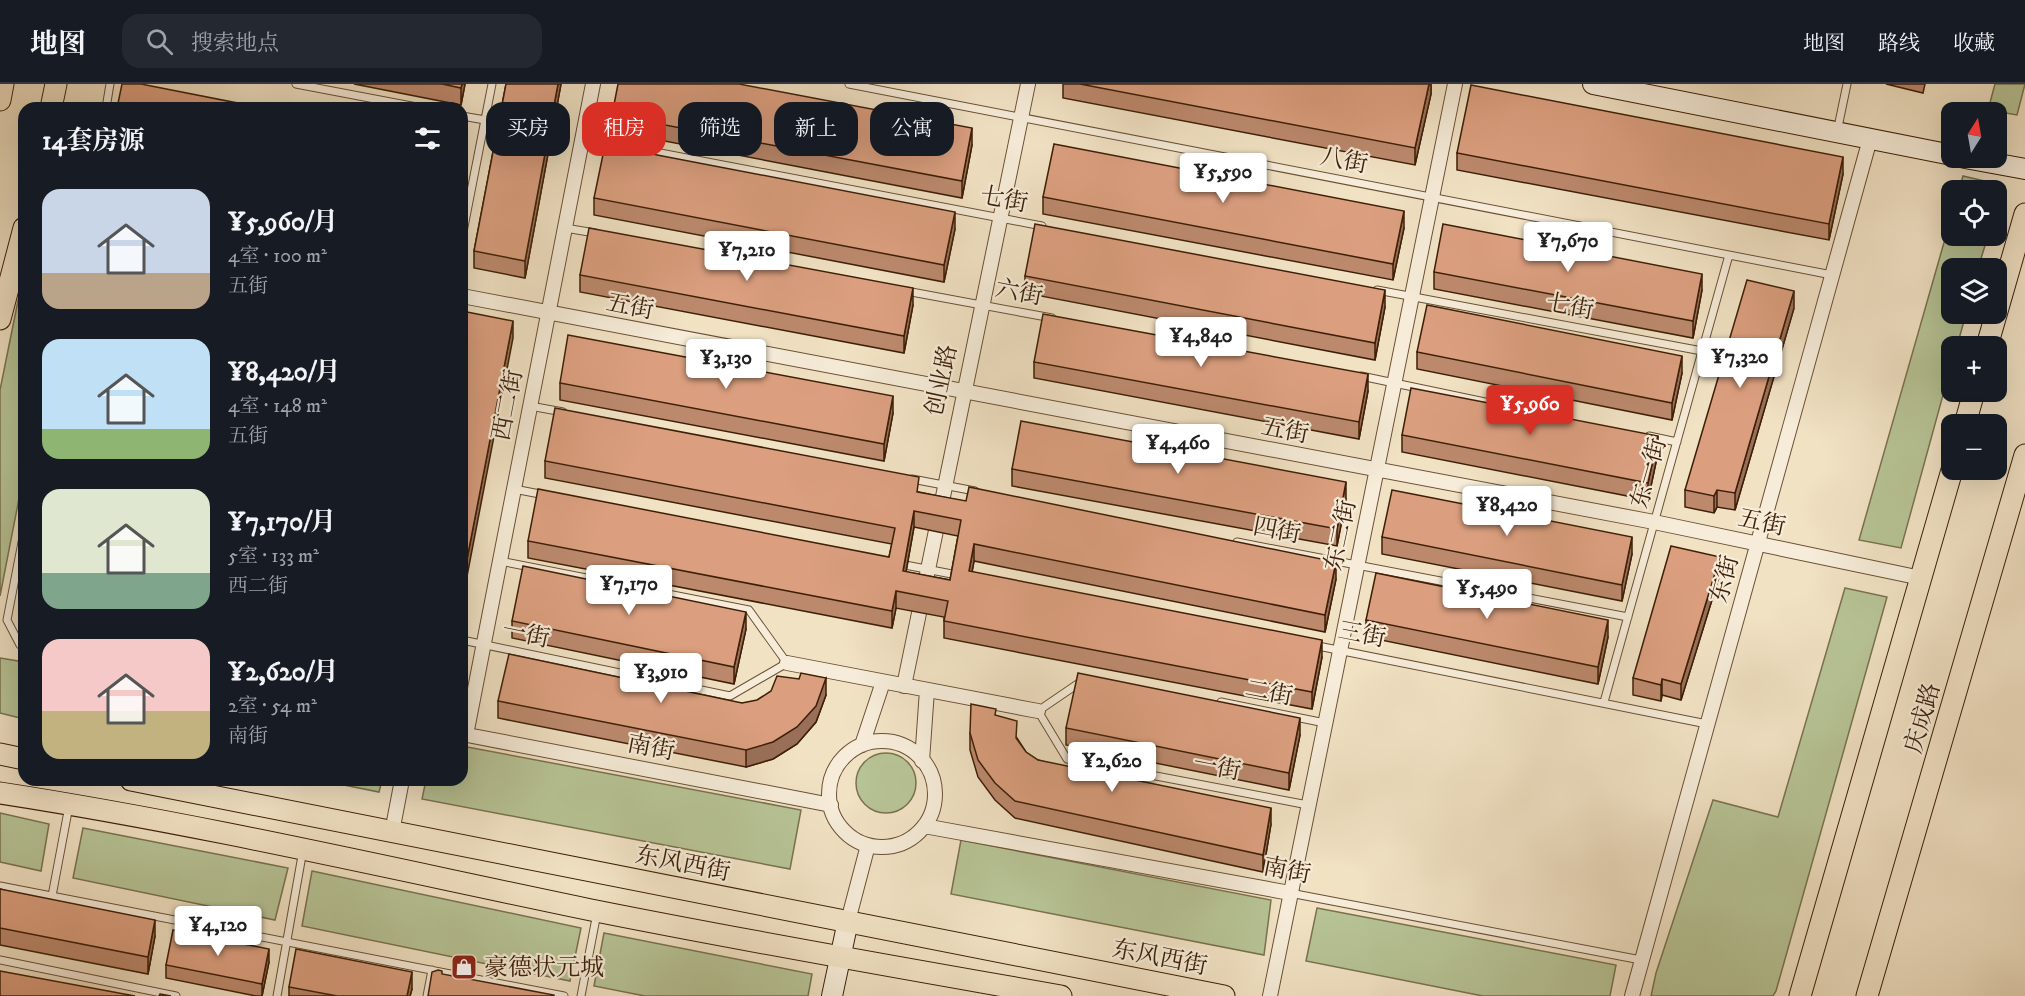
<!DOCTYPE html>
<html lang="zh">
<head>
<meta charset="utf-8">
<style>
	:root { --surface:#171b24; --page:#242831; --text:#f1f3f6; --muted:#9ea1a6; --line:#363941; --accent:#d93025 }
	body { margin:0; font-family:"IM FELL DW Pica","Noto Serif SC",serif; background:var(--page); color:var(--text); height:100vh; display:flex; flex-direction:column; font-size:22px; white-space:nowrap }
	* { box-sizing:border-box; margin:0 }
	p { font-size:20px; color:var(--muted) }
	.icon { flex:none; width:33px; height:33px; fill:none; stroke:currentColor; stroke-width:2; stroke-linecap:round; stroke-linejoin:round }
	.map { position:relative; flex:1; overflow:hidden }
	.details { position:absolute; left:18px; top:18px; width:450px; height:684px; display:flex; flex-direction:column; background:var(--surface); border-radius:18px; box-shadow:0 6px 24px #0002 }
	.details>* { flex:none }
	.hud { position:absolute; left:486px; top:18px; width:570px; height:54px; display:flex; gap:12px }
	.needle { width:39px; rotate:11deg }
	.controls { position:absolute; left:1941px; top:18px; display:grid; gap:12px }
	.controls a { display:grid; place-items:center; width:66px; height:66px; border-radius:12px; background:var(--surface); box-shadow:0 6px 24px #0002; font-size:30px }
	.price { position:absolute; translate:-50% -51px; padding:0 14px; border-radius:6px; background:#fff; color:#222; font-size:20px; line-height:39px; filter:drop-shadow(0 2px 3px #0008) }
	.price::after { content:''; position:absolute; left:50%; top:36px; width:18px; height:14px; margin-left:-9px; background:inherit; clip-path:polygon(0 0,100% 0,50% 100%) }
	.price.selected { background:var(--accent); color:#fff }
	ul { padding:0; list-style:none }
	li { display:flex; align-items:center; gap:18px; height:150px; padding:0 24px }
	li span { display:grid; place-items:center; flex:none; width:168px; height:120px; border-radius:18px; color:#555 }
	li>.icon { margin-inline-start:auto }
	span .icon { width:72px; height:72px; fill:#fffc; stroke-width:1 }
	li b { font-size:26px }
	h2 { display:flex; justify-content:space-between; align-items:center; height:72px; padding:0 24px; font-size:26px }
	.chip { padding:0 21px; border-radius:18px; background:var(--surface); box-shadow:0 6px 24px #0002; font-size:21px; line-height:54px }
	.chip.selected { background:var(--accent); color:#fff }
	header { display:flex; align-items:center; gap:36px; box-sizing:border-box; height:84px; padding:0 30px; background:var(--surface); border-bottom:2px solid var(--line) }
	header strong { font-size:28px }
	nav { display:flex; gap:33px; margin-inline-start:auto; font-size:21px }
	.search { width:420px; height:54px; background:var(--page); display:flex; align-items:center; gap:15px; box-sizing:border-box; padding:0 21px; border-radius:18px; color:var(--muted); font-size:22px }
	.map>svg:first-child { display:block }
	.green { fill:#b7c496; stroke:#7a724e; stroke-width:1.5 }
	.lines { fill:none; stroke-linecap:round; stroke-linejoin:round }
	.lane-casing { stroke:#6a5036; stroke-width:9 }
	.street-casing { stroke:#6a5036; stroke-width:16 }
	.secondary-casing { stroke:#3d1f07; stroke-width:22 }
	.primary-casing { stroke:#3d1f07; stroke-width:23 }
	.lane { stroke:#f6ecd9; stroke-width:7 }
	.street { stroke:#f6ecd9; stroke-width:14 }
	.secondary { stroke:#f6ecd9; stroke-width:20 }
	.primary { stroke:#f1e2c4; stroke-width:21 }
	.wall { fill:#bc896d; stroke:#3d1f07; stroke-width:1.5; fill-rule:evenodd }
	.shaded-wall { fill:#996f59; stroke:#3d1f07; stroke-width:1.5 }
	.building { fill:#db9f7f; stroke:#3d1f07; stroke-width:1.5; fill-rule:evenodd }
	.labels { text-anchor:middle; stroke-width:4.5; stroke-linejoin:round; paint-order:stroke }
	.street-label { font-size:24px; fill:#3d1f07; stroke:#f6ecd9 }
	.poi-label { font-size:24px; fill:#3d1f07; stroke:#f6ecd9; text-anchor:start }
</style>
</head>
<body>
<header>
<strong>地图</strong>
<div class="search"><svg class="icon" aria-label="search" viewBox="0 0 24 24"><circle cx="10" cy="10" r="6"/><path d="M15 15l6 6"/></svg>搜索地点</div>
<nav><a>地图</a><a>路线</a><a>收藏</a></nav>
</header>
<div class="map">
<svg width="2025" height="912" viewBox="0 0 2025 912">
	<rect width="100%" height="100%" fill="#f1e2c4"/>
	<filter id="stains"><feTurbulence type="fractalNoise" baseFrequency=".00333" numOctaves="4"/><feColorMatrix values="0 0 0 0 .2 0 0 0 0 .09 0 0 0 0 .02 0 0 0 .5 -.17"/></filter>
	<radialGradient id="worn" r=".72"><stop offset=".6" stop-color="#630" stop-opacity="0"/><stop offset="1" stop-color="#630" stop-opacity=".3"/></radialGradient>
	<path class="green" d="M1995 0H2025L2017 31 1988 26Z
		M1963 92 2002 101 1997 119 1996 106H1959Z
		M1951 134 1952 152H1988L1978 184H1952V230H1966L1957 262H1952L1951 282 1901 464 1859 456Z
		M24 187V389L0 512V306Z
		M1845 504 1887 513 1776 907 1773 912H1651L1656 889 1713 716 1778 733Z
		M0 574 24 578V635L0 629Z
		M462 662 801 726 790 785 422 715 426 696H462Z
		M856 699a30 30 0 1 1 60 0a30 30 0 1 1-60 0Z
		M319 696H382L379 708Z
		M0 729 49 740 41 787 0 778Z
		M83 744 288 784 275 836 73 794Z
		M961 756 1271 816 1264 871 951 810Z
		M312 787 581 844 570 897 302 842Z
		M1317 824 1616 881 1610 912H1483L1306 877Z
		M604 849 812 890 808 912H645L594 902Z"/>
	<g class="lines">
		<g class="lane-casing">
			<path id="lane" d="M296 0 422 24
				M849 0 1832 191
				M106 24 110 0
				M462 32 485 36
				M1837 48 1847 0
				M582 54 1042 142
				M565 144 595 149
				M462 153 492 0
				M1377 206 1702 267
				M906 207 1052 234
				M1361 292 1523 326
				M530 322 563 328
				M1649 352 1677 358
				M912 395 975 407
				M514 405 545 411
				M24 448 7 536 20 561 24 562
				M1237 458 1628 533
				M900 480 957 491
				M462 556 730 612 787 579 749 526 500 477
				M1313 561 1707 640
				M1082 597 1038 627 1067 675 1308 721
				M1221 618 1325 639
				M1604 618 1729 171
				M0 802 564 912
				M1290 809 1641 876
				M52 812 69 722
				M0 876 176 912
				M277 912 303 766
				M427 912 432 886
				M581 912 597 829"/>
		</g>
		<g class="street-casing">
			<path id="street" d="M462 212 1654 438 1921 494
				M787 579 1038 627
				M904 602 1028 0
				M462 650 831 721
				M466 651 593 0
				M829 710a53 53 0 1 1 106 0a53 53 0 1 1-106 0Z
				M862 661 883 598
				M922 677 927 606
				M924 742 1290 809
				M392 748 402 696
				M848 837 868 761
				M1270 912 1455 0
				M1632 912 1870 55"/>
		</g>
		<g class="secondary-casing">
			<path id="secondary" d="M1593 0 1952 71
				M1965 74 2025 85
				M832 912 848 837"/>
		</g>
		<g class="primary-casing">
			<path id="primary" d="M0 16 3 0
				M51 24 56 0
				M0 235 24 144
				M1987 262 2025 130
				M1965 340 1974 308
				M0 670 24 675
				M131 696 1224 912
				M0 709C201 740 398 786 596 827 751 858 906 885 1061 912
				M1800 912 1952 386
				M1867 912 2025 371"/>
		</g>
		<use href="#lane" class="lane"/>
		<use href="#street" class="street"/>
		<use href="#secondary" class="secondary"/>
		<use href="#primary" class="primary"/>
	</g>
	<path class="wall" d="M354 0H465L461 21Z
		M506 0H561L525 194 474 184V167Z
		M1063 0H1431V10L1415 81 1063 14Z
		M1886 0H1925L1923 9Z
		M612 31 972 61 962 114 612 47Z
		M1457 69 1843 90 1829 156 1457 86Z
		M1043 113 1404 144 1393 196 1043 130Z
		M594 114 955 145 944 198 594 131Z
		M1434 188 1702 206 1693 254 1434 205Z
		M580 191 913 221 904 269 580 208Z
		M1025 192 1385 223 1375 276 1025 209Z
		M1794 224 1735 426 1717 423 1714 429 1685 423V406Z
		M1417 268 1682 289 1672 336 1417 285Z
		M1034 278 1368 307 1359 355 1034 294Z
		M560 299 893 329 884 377 560 316Z
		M1402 351 1658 369 1648 416 1402 368Z
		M545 377 919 408 1336 495 1325 548 974 477 972 488 1322 573 1312 625 944 554V533L896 524 892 544 528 474V457L889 473 892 460 545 394ZM914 443 958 452 950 496 906 488Z
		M1012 385 1346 415 1337 462 1012 402Z
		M1382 453 1632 470 1622 517 1382 470Z
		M1720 490 1681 616 1662 611 1661 617 1633 611V594Z
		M1366 536 1608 553 1598 600 1366 553Z
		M512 537 746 545 734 600 512 554Z
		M826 611 816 638 797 660 773 675 746 683 498 634V617L742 619Z
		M996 632 1017 654 1026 668 1038 676 1271 740 1263 788 1015 734 995 716 978 693 970 666V649Z
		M1066 644 1300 651 1289 706 1066 661Z
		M0 805 155 852 148 890 0 861Z
		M269 878 262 912H256L166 894V881Z
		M289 903 412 905 410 912H289Z"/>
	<path class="shaded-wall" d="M462 0H465L461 21V4Z
		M558 0H561L525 194V177Z
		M1429 0H1431V10L1415 81V64Z
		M972 44V61L962 114V97Z
		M1843 73V90L1829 156V140Z
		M1404 127V144L1393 196V180Z
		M955 128V145L944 198V181Z
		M1702 190V206L1693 254V237Z
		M913 204V221L904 269V252Z
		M1385 206V223L1375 276V259Z
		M1794 207V224L1735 426V409Z
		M513 237V254L462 518V501Z
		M1682 272V289L1672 336V319Z
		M1368 290V307L1359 355V338Z
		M893 312V329L884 377V360Z
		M1658 352V369L1648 416V399Z
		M1346 398V415L1337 462V445Z
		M1717 406V423L1714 429V412Z
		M914 427V443L903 504V487Z
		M1632 453V470L1622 517V501Z
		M974 460V477L969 504V487Z
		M1720 473V490L1681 616V600Z
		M1336 478V495L1325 548V531Z
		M896 507V524L892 544V527Z
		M746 528V545L734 600V583Z
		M1608 536V553L1598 600V583Z
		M1322 556V573L1312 625V608Z
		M826 594V611L816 638 797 660 773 675 746 683V666Z
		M1662 595V611L1661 617V601Z
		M1300 634V651L1289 706V689Z
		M1271 724V740L1263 788V771Z
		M155 836V852L148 890V873Z
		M269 865V878L262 912V900Z
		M412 888V905L410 912H407Z"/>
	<path class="building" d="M122 0H141L263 24H117Z
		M442 0H462L461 4Z
		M506 0H558L525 177 474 167Z
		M618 0H739L972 44 962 97 612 31Z
		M1080 0H1429L1415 64Z
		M1471 1 1843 73 1829 140 1457 69Z
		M1054 60 1404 127 1393 180 1043 113Z
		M605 61 955 128 944 181 594 114Z
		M1035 140 1385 206 1375 259 1025 192Z
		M1443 140 1702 190 1693 237 1434 188Z
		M589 144 913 204 904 252 580 191Z
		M1747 196 1794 207 1735 409 1717 406 1714 412 1685 406Z
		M1427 221 1682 272 1672 319 1417 268Z
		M462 227 513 237 462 501Z
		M1043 230 1368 290 1359 338 1034 278Z
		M568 251 893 312 884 360 560 299Z
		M1411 304 1658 352 1648 399 1402 351Z
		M555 324 919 393 917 408 966 417 969 403 1336 478 1325 531 974 460 969 487 1322 556 1312 608 944 537 948 517 896 507 892 527 528 457 538 405 889 473 895 444 545 377ZM914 427 961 436 950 496 903 487Z
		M1021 337 1346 398 1337 445 1012 385Z
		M1392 406 1632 453 1622 501 1382 453Z
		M1671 462 1720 473 1681 600 1662 595 1661 601 1633 594Z
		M523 482 746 528 734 583 512 537Z
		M1376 489 1608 536 1598 583 1366 536Z
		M509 570 742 619 757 616 771 607 777 592 799 595 801 589 826 594 816 622 797 643 773 658 746 666 498 617Z
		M1078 589 1300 634 1289 689 1066 644Z
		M971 620 996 625 995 631 1017 637 1016 654 1026 668 1038 676 1271 724 1263 771 1015 717 995 699 978 676 970 649Z
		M0 805 155 836 148 873 0 844Z
		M173 846 269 865 262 900 166 881Z
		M296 865 412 888 407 912H337L289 903Z
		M438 886 442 887V890L554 911V912H428L432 888Z
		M0 887 135 912H0Z
		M160 910 171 912H159Z"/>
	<defs>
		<g id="shop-square" transform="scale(1.35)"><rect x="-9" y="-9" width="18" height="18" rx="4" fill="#8f2418" stroke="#f6ecd9"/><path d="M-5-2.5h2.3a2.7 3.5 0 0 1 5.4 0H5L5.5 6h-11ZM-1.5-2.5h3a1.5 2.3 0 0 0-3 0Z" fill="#fff"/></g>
	</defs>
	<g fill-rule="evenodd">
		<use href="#shop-square" x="464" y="883"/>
	</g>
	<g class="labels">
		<g class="street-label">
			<text transform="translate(1344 76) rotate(11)" y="8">八街</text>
			<text transform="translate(1004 115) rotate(11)" y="8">七街</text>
			<text transform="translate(1019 208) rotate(11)" y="8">六街</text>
			<text transform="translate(630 222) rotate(11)" y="8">五街</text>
			<text transform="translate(1570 222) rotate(11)" y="8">七街</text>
			<text transform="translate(941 296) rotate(-78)" y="8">创业路</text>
			<text transform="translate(507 321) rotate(-79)" y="8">西二街</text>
			<text transform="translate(1285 346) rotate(11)" y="8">五街</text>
			<text transform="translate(1648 389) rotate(-74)" y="8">东一街</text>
			<text transform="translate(1762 438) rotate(12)" y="8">五街</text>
			<text transform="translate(1277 446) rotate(11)" y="8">四街</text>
			<text transform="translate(1340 451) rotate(-78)" y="8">东二街</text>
			<text transform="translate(1724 495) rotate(-75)" y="8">东街</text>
			<text transform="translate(526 550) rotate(12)" y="8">一街</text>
			<text transform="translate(1362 550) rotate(11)" y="8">三街</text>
			<text transform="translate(1269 608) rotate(11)" y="8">二街</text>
			<text transform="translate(1922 634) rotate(-74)" y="8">庆成路</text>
			<text transform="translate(651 663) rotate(11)" y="8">南街</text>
			<text transform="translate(1217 683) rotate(11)" y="8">一街</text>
			<text transform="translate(683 779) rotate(11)" y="8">东风西街</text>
			<text transform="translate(1287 786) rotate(11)" y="8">南街</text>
			<text transform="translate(1160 873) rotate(11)" y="8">东风西街</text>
		</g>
		<g class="poi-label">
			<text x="484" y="891">豪德状元城</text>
		</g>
	</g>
	<rect width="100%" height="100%" filter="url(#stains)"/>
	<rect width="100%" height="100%" fill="url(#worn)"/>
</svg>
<div class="controls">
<a><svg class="needle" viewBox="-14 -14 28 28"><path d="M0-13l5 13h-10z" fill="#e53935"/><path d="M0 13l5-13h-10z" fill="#9ea1a6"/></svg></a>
<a><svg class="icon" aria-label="locate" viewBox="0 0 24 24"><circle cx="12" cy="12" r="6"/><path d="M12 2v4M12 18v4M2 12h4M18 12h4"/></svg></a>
<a><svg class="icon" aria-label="layers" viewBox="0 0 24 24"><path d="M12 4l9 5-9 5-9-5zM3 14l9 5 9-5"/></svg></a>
<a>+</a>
<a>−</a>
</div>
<b class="price" style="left:1223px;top:120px">¥5,590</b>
<b class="price" style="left:1568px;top:189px">¥7,670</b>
<b class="price" style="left:747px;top:198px">¥7,210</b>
<b class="price" style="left:1201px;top:284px">¥4,840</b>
<b class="price" style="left:1740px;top:305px">¥7,320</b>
<b class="price" style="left:726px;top:306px">¥3,130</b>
<b class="price selected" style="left:1530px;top:352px">¥5,960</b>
<b class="price" style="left:1178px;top:391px">¥4,460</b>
<b class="price" style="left:1507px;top:453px">¥8,420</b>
<b class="price" style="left:629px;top:532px">¥7,170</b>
<b class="price" style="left:1487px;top:536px">¥5,490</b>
<b class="price" style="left:661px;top:620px">¥3,910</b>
<b class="price" style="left:1112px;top:709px">¥2,620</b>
<b class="price" style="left:218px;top:873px">¥4,120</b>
<div class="hud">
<a class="chip">买房</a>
<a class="chip selected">租房</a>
<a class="chip">筛选</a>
<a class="chip">新上</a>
<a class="chip">公寓</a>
</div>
<section class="details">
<h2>14套房源<svg class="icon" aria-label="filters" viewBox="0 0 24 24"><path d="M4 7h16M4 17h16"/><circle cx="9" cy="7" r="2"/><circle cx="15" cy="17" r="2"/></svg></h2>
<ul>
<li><span style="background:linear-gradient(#c9d6e8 70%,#b9a48a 0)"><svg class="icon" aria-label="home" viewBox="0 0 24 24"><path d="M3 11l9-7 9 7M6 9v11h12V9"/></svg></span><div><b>¥5,960/月</b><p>4室 · 100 m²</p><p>五街</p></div></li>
<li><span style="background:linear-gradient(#bfe0f5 75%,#8fb573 0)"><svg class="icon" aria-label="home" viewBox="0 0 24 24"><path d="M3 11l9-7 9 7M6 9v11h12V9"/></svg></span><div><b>¥8,420/月</b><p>4室 · 148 m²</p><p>五街</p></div></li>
<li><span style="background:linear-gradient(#dfe7d0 70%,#7fa58c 0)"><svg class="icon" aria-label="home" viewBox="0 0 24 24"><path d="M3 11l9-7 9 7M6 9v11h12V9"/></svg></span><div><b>¥7,170/月</b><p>5室 · 133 m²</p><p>西二街</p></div></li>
<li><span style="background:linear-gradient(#f6c9c9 60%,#c2b280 0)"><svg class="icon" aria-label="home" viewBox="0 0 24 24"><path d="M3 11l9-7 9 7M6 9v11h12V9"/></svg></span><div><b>¥2,620/月</b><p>2室 · 54 m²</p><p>南街</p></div></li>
</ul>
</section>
</div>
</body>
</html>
